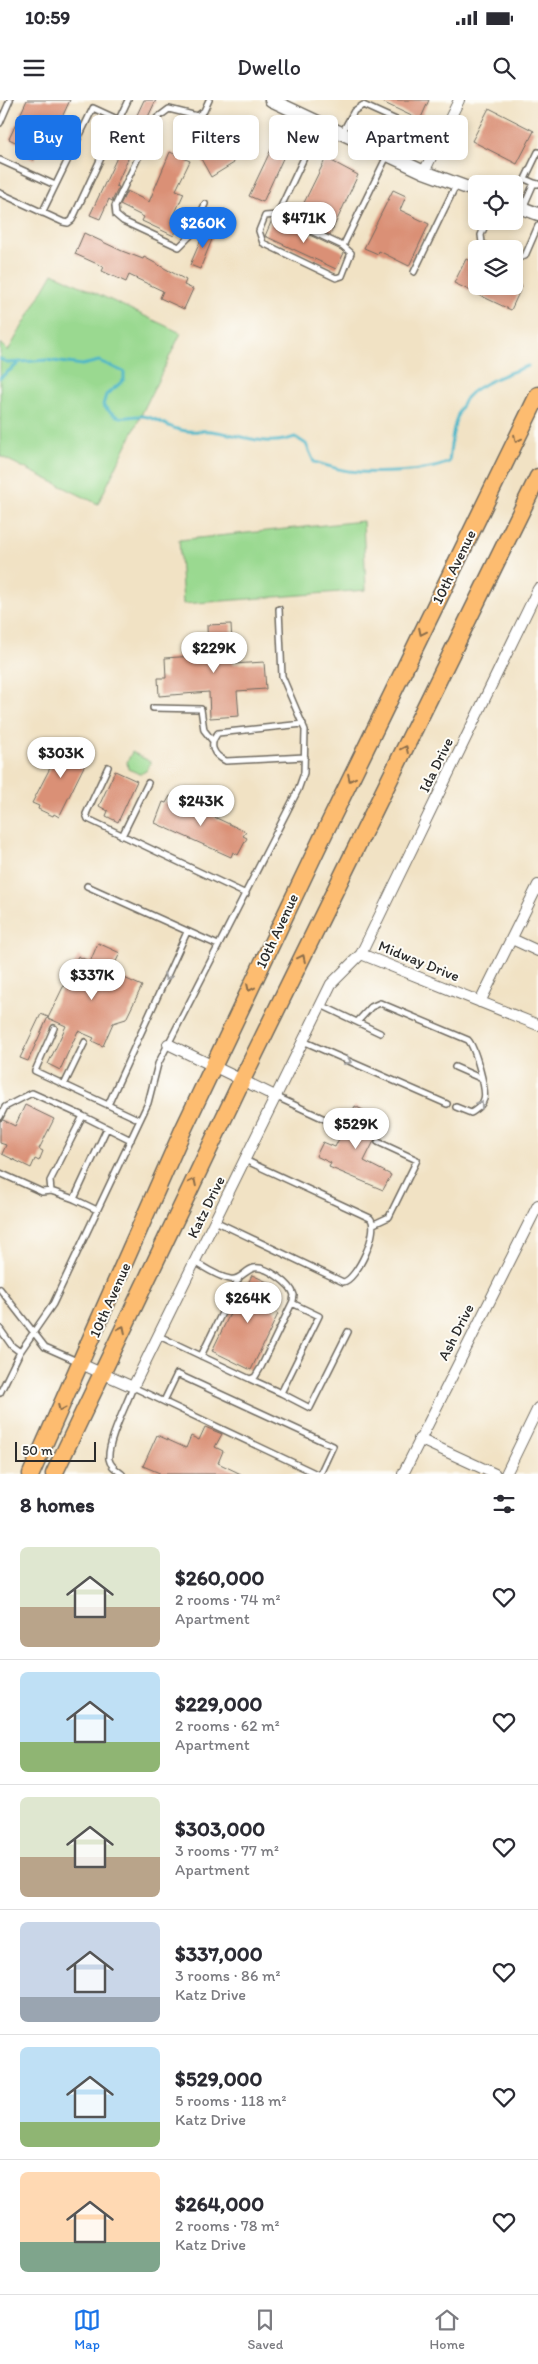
<!DOCTYPE html>
<html lang="en">
<head>
<meta charset="utf-8">
<style>
	:root { --surface:#fff; --page:#f7f7f7; --text:#2b2b33; --muted:#7c7c81; --line:#e1e1e2; --accent:#1a73e8 }
	body { margin:0; font-family:Itim,sans-serif; background:var(--page); color:var(--text); height:100vh; display:flex; flex-direction:column; font-size:19px; white-space:nowrap }
	* { box-sizing:border-box; margin:0 }
	p { font-size:16px; color:var(--muted) }
	.icon { flex:none; width:28px; height:28px; fill:none; stroke:currentColor; stroke-width:2; stroke-linecap:round; stroke-linejoin:round }
	.map { position:relative; height:1374px; overflow:hidden }
	.sheet { display:flex; flex-direction:column; background:var(--surface); flex:1 }
	.sheet>* { flex:none }
	.banner { position:absolute; left:15px; top:15px; width:509px; height:45px; display:flex; gap:10px }
	.controls { position:absolute; left:468px; top:75px; display:grid; gap:10px }
	.controls a { display:grid; place-items:center; width:55px; height:55px; border-radius:8px; background:var(--surface); box-shadow:0 2px 8px #0003; font-size:25px }
	.scale { position:absolute; left:15px; bottom:12px; width:81px; box-sizing:border-box; padding-left:5px; border:2px solid #2b2b2b; border-top:0; font-size:14px; line-height:18px; white-space:nowrap; color:#2b2b2b; -webkit-text-stroke:4px #fdfcf7; paint-order:stroke }
	.price { position:absolute; translate:-50% -42px; padding:0 11px; border-radius:18px; background:#fff; color:#222; font-size:16px; line-height:32px; filter:drop-shadow(0 1px 2px #0008) }
	.price::after { content:''; position:absolute; left:50%; top:30px; width:15px; height:11px; margin-left:-8px; background:inherit; clip-path:polygon(0 0,100% 0,50% 100%) }
	.price.current { background:var(--accent); color:#fff }
	ul { padding:0; list-style:none }
	li { display:flex; align-items:center; gap:15px; height:125px; padding:0 20px }
	li+li { border-top:1px solid var(--line) }
	li span { display:grid; place-items:center; flex:none; width:140px; height:100px; border-radius:8px; color:#555 }
	li>.icon { margin-inline-start:auto }
	span .icon { width:60px; height:60px; fill:#fffc; stroke-width:1 }
	li b { font-size:21px }
	h2 { display:flex; justify-content:space-between; align-items:center; height:60px; padding:0 20px; font-size:21px }
	.chip { padding:0 18px; border-radius:8px; background:var(--surface); box-shadow:0 2px 8px #0003; font-size:18px; line-height:45px }
	.chip.current { background:var(--accent); color:#fff }
	.status { display:flex; justify-content:space-between; align-items:center; height:35px; padding:0 25px; background:var(--surface); direction:ltr }
	.status svg { height:14px; fill:currentColor }
	header { display:flex; justify-content:space-between; align-items:center; height:65px; padding:0 20px; background:var(--surface); font-size:22px; font-weight:600 }
	.dock { display:flex; justify-content:space-around; align-items:center; height:70px; border-top:1px solid var(--line); background:var(--surface); font-size:14px; color:var(--muted) }
	.dock a { display:grid; justify-items:center; gap:2px }
	.dock .current { color:var(--accent) }
	.map>svg:first-child { display:block }
	.green { fill:#9ad990; stroke:#62825e }
	.lines { fill:none; stroke-linecap:round; stroke-linejoin:round }
	.stream { stroke:#4bb6c8; stroke-width:3 }
	.building { fill:#da9076 }
	.service-casing { stroke:#706b61; stroke-width:8 }
	.minor-casing { stroke:#706b61; stroke-width:12 }
	.tertiary-casing { stroke:#706b61; stroke-width:15 }
	.primary-casing { stroke:#706b61; stroke-width:19 }
	.service { stroke:#fff; stroke-width:5 }
	.minor { stroke:#fff; stroke-width:10 }
	.tertiary { stroke:#fff; stroke-width:12 }
	.primary { stroke:#fdbc6f; stroke-width:16 }
	.oneway { stroke:#8a6c4a }
	.oneway2 { stroke:#a0a0a0 }
	.labels { text-anchor:middle; stroke-width:4; stroke-linejoin:round; paint-order:stroke }
	.street-label { font-size:15px; fill:#2b2b2b; stroke:#fdfcf7 }
</style>
</head>
<body>
<div class="status"><b>10:59</b><svg viewBox="0 0 49 12"><path d="M0 12V9h3v3zM5 12V6h3v6zM10 12V3h3v9zM15 12V0h3v12zM26 1h20v11H26zM47 4h2v5h-2z"/></svg></div>
<header><svg class="icon" aria-label="menu" viewBox="0 0 24 24"><path d="M4 6h16M4 12h16M4 18h16"/></svg>Dwello<svg class="icon" aria-label="search" viewBox="0 0 24 24"><circle cx="10" cy="10" r="6"/><path d="M15 15l6 6"/></svg></header>
<div class="map">
<svg width="538" height="1374" viewBox="0 0 538 1374">
	<rect width="100%" height="100%" fill="#fdfcf7"/>
	<filter id="ink" filterUnits="userSpaceOnUse"><feTurbulence type="fractalNoise" baseFrequency=".02" numOctaves="2"/><feDisplacementMap in="SourceGraphic" scale="10" xChannelSelector="R" yChannelSelector="G"/><feConvolveMatrix kernelMatrix="1 2 1 2 8 2 1 2 1" color-interpolation-filters="sRGB"/></filter>
	<filter id="wash" filterUnits="userSpaceOnUse"><feTurbulence type="fractalNoise" baseFrequency=".0096" numOctaves="4" result="noise"/><feDisplacementMap in="SourceGraphic" scale="20" xChannelSelector="R" yChannelSelector="G"/><feGaussianBlur stdDeviation="1.12" result="paint"/><feColorMatrix in="noise" values="0 0 0 0 0 0 0 0 0 0 0 0 0 0 0 0 0 1.4 0 .05"/><feComposite in="paint" operator="in"/></filter>
	<g filter="url(#wash)">
		<rect width="100%" height="100%" fill="#f1e2c4"/>
		<path class="green" d="M53 173 181 233 98 404 0 356V243L8 251Z
			M363 421 366 490 183 504 179 440Z
			M132 652 151 662 146 671 140 674 128 669 127 662Z"/>
		<g class="lines">
			<path class="stream" d="M0 259 8 263 46 260 82 265 99 261 124 272V280L106 295 103 305C123 327 127 312 148 317 160 320 169 328 181 330 191 333 201 330 211 331 240 334 266 348 295 337L306 344 314 362C325 365 337 369 348 371 374 374 426 373 449 362 451 342 454 315 466 298 477 284 511 272 528 266
				M0 278 19 263"/>
		</g>
		<g id="blocks">
			<path class="building" d="M27 0H70L45 54 38 52 34 60 24 55 28 48 9 39Z
				M144 0H156L127 61 116 86 119 87 112 101 109 99 100 119 90 115Z
				M378 0H429L420 20Z
				M489 8 534 31 517 64 472 41Z
				M246 23 257 42 231 58 234 63 211 77 200 57 208 52 205 48Z
				M277 37 290 43 263 102 249 96Z
				M170 52 190 61 176 90 184 93 171 122 178 126 174 136 142 121 144 117 120 105 127 91 149 102Z
				M326 58 358 75 330 135 296 119Z
				M393 90 406 96 400 110 429 124 409 166 379 151 378 154 364 148Z
				M276 119 341 150 344 153 336 169 265 136 272 120Z
				M206 128 215 132 200 169 190 165Z
				M84 133 122 151 143 159 144 157 186 180 184 185 193 189 184 209 160 198 163 191 129 175 126 182 102 171 104 167 75 154Z
				M466 159 476 164V186H522L511 210 454 183Z
				M231 524 233 564 264 562 266 589 237 591 239 616 210 618 209 592 159 596 158 578H166L165 558 208 555 207 525Z
				M65 639 91 652 59 717 54 714 53 716 38 709 39 706 32 703Z
				M115 671 137 681 118 722 106 716 108 711 99 706Z
				M170 696 246 732 243 736 247 738 238 755 233 752 231 757 155 723 163 702 166 703Z
				M98 843 120 853 111 872 142 886 126 919 113 923 103 946 92 941 94 938 78 931 60 970 48 964 66 926 48 918 78 856 90 862Z
				M41 914 48 917 28 961 20 958Z
				M25 1005 54 1019 39 1049 43 1051 39 1061 35 1059 31 1068 2 1054 6 1045 0 1043V1021L3 1020 15 1026Z
				M355 1006 384 1021 364 1061 391 1075 383 1090 329 1067 331 1063 316 1056 323 1042 335 1047Z
				M252 1175 276 1186 269 1201 276 1204 273 1211 278 1214 251 1270 212 1251 239 1195 242 1196Z
				M205 1327 222 1334 215 1347 223 1351 218 1363 241 1374H162L143 1366 157 1335 186 1348 191 1336 199 1340Z"/>
		</g>
	</g>
	<g filter="url(#ink)">
		<use href="#blocks" fill-opacity="0" stroke="#706b61" stroke-width="1"/>
		<g class="lines">
			<g class="service-casing">
				<path id="service" d="M0 23 10 0
					M320 24 277 115 343 146 387 56
					M342 33 354 11 363 5 440 40
					M0 60 55 85
					M534 83 525 79 538 52
					M0 93 63 122 68 123 72 120 128 0
					M205 104 191 135 179 147 123 121 116 115 115 106 157 18 169 9 197 16 204 11 209 0
					M523 108 534 83 538 84
					M42 113 93 8 119 20
					M277 115 265 116 259 131 263 143 336 178 342 176 351 153 343 146
					M487 121 481 135 482 143 490 149
					M514 159 525 156 538 126
					M414 172 456 85
					M153 608 201 609 204 630 212 640
					M303 624 218 633C208 645 213 655 226 661L305 657
					M108 667 86 714 88 719 246 794
					M122 736 148 683
					M87 786 218 845
					M321 905 380 933
					M358 921 371 907 380 903 468 940C475 947 487 991 484 999 482 1006 477 1009 471 1013L456 1007
					M54 928 35 971 140 1020
					M303 941 447 1004
					M455 967 480 978
					M64 985 85 942
					M277 997 331 1022
					M108 1005 187 832
					M0 1017 5 1007 32 993 83 1016
					M0 1073 42 1092 51 1091 74 1099 97 1110
					M51 1091 50 1081 83 1016 107 1028
					M74 1099 107 1028 131 1040
					M215 1121 343 1182C356 1181 381 1129 370 1118L245 1060
					M374 1124 389 1117 417 1060 378 1042
					M0 1189 45 1247 79 1262
					M0 1229 12 1246 20 1252
					M159 1236 250 1279 255 1277 261 1267 293 1201 294 1195C291 1184 267 1166 254 1168 245 1170 240 1181 230 1179 218 1177 205 1168 195 1162
					M201 1256 239 1178
					M250 1279 281 1293 319 1216 292 1203
					M0 1293 20 1252 53 1204 148 1003 158 964 298 690 304 673 305 630 282 576 279 509
					M281 1293 310 1308 348 1232
					M164 1301 177 1274 333 1346 320 1374
					M122 1374C117 1370 110 1366 109 1359 107 1342 127 1304 133 1287L317 1374"/>
			</g>
			<g class="minor-casing">
				<path id="minor" d="M424 72 459 0
					M512 839 538 851
					M361 854 538 925
					M480 902 538 785
					M168 944 277 997
					M81 1264 133 1287 331 884 361 854 538 489
					M419 1339 495 1374
					M403 1374 538 1105
					M506 1374 538 1308"/>
			</g>
			<g class="tertiary-casing">
				<path id="tertiary" d="M271 0 424 72 476 91
					M514 105 538 114"/>
			</g>
			<g class="primary-casing">
				<path id="primary" d="M31 1374 183 1030 321 740 538 295
					M54 1374 242 980 538 377"/>
			</g>
			<use href="#service" class="service"/>
			<use href="#minor" class="minor"/>
			<use href="#tertiary" class="tertiary"/>
			<use href="#primary" class="primary"/>
		</g>
		<defs><path id="oneway-chevron" d="M-2-3.5L2.5 0L-2 3.5" fill="none" stroke-width="1.6" stroke-linecap="round" stroke-linejoin="round" transform="scale(1.25)"/></defs>
		<g class="oneway">
			<use href="#oneway-chevron" transform="translate(517 339) rotate(116)"/>
			<use href="#oneway-chevron" transform="translate(422 532) rotate(116)"/>
			<use href="#oneway-chevron" transform="translate(405 649) rotate(-64)"/>
			<use href="#oneway-chevron" transform="translate(351 678) rotate(116)"/>
			<use href="#oneway-chevron" transform="translate(302 858) rotate(-64)"/>
			<use href="#oneway-chevron" transform="translate(250 888) rotate(115)"/>
			<use href="#oneway-chevron" transform="translate(193 1082) rotate(-64)"/>
			<use href="#oneway-chevron" transform="translate(122 1229) rotate(-64)"/>
			<use href="#oneway-chevron" transform="translate(61 1308) rotate(114)"/>
		</g>
		<g class="oneway2">
			<use href="#oneway-chevron" transform="translate(167 877) rotate(115)"/>
			<use href="#oneway-chevron" transform="translate(348 961) rotate(23)"/>
			<use href="#oneway-chevron" transform="translate(480 1004) rotate(-53)"/>
		</g>
	</g>
	<g class="labels">
		<g class="street-label">
			<text transform="translate(454 467) rotate(-64)" y="5">10th Avenue</text>
			<text transform="translate(436 665) rotate(-64)" y="5">Ida Drive</text>
			<text transform="translate(277 831) rotate(-65)" y="5">10th Avenue</text>
			<text transform="translate(419 861) rotate(22)" y="5">Midway Drive</text>
			<text transform="translate(206 1107) rotate(-64)" y="5">Katz Drive</text>
			<text transform="translate(110 1200) rotate(-66)" y="5">10th Avenue</text>
			<text transform="translate(456 1232) rotate(-63)" y="5">Ash Drive</text>
		</g>
	</g>
</svg>
<div class="controls">
<a><svg class="icon" aria-label="locate" viewBox="0 0 24 24"><circle cx="12" cy="12" r="6"/><path d="M12 2v4M12 18v4M2 12h4M18 12h4"/></svg></a>
<a><svg class="icon" aria-label="layers" viewBox="0 0 24 24"><path d="M12 4l9 5-9 5-9-5zM3 14l9 5 9-5"/></svg></a>
</div>
<div class="scale">50 m</div>
<b class="price" style="left:304px;top:144px">$471K</b>
<b class="price current" style="left:203px;top:149px">$260K</b>
<b class="price" style="left:214px;top:574px">$229K</b>
<b class="price" style="left:61px;top:679px">$303K</b>
<b class="price" style="left:201px;top:727px">$243K</b>
<b class="price" style="left:92px;top:901px">$337K</b>
<b class="price" style="left:356px;top:1050px">$529K</b>
<b class="price" style="left:248px;top:1224px">$264K</b>
<div class="banner">
<a class="chip current">Buy</a>
<a class="chip">Rent</a>
<a class="chip">Filters</a>
<a class="chip">New</a>
<a class="chip">Apartment</a>
</div>
</div>
<section class="sheet">
<h2>8 homes<svg class="icon" aria-label="filters" viewBox="0 0 24 24"><path d="M4 7h16M4 17h16"/><circle cx="9" cy="7" r="2"/><circle cx="15" cy="17" r="2"/></svg></h2>
<ul>
<li><span style="background:linear-gradient(#dfe7d0 60%,#b9a48a 0)"><svg class="icon" aria-label="home" viewBox="0 0 24 24"><path d="M3 11l9-7 9 7M6 9v11h12V9"/></svg></span><div><b>$260,000</b><p>2 rooms · 74 m²</p><p>Apartment</p></div><svg class="icon" aria-label="heart" viewBox="0 0 24 24"><path d="M12 20l-8-8c-3-5 5-10 8-4 3-6 11-1 8 4z"/></svg></li>
<li><span style="background:linear-gradient(#bfe0f5 70%,#8fb573 0)"><svg class="icon" aria-label="home" viewBox="0 0 24 24"><path d="M3 11l9-7 9 7M6 9v11h12V9"/></svg></span><div><b>$229,000</b><p>2 rooms · 62 m²</p><p>Apartment</p></div><svg class="icon" aria-label="heart" viewBox="0 0 24 24"><path d="M12 20l-8-8c-3-5 5-10 8-4 3-6 11-1 8 4z"/></svg></li>
<li><span style="background:linear-gradient(#dfe7d0 60%,#b9a48a 0)"><svg class="icon" aria-label="home" viewBox="0 0 24 24"><path d="M3 11l9-7 9 7M6 9v11h12V9"/></svg></span><div><b>$303,000</b><p>3 rooms · 77 m²</p><p>Apartment</p></div><svg class="icon" aria-label="heart" viewBox="0 0 24 24"><path d="M12 20l-8-8c-3-5 5-10 8-4 3-6 11-1 8 4z"/></svg></li>
<li><span style="background:linear-gradient(#c9d6e8 75%,#9aa5b1 0)"><svg class="icon" aria-label="home" viewBox="0 0 24 24"><path d="M3 11l9-7 9 7M6 9v11h12V9"/></svg></span><div><b>$337,000</b><p>3 rooms · 86 m²</p><p>Katz Drive</p></div><svg class="icon" aria-label="heart" viewBox="0 0 24 24"><path d="M12 20l-8-8c-3-5 5-10 8-4 3-6 11-1 8 4z"/></svg></li>
<li><span style="background:linear-gradient(#bfe0f5 75%,#8fb573 0)"><svg class="icon" aria-label="home" viewBox="0 0 24 24"><path d="M3 11l9-7 9 7M6 9v11h12V9"/></svg></span><div><b>$529,000</b><p>5 rooms · 118 m²</p><p>Katz Drive</p></div><svg class="icon" aria-label="heart" viewBox="0 0 24 24"><path d="M12 20l-8-8c-3-5 5-10 8-4 3-6 11-1 8 4z"/></svg></li>
<li><span style="background:linear-gradient(#ffd9b3 70%,#7fa58c 0)"><svg class="icon" aria-label="home" viewBox="0 0 24 24"><path d="M3 11l9-7 9 7M6 9v11h12V9"/></svg></span><div><b>$264,000</b><p>2 rooms · 78 m²</p><p>Katz Drive</p></div><svg class="icon" aria-label="heart" viewBox="0 0 24 24"><path d="M12 20l-8-8c-3-5 5-10 8-4 3-6 11-1 8 4z"/></svg></li>
</ul>
</section>
<nav class="dock">
<a class="current"><svg class="icon" aria-label="map" viewBox="0 0 24 24"><path d="M3 6l6-2 6 2 6-2v14l-6 2-6-2-6 2zM9 4v14M15 6v14"/></svg>Map</a>
<a><svg class="icon" aria-label="saved" viewBox="0 0 24 24"><path d="M7 4h10v16l-5-4-5 4z"/></svg>Saved</a>
<a><svg class="icon" aria-label="home" viewBox="0 0 24 24"><path d="M3 11l9-7 9 7M6 9v11h12V9"/></svg>Home</a>
</nav>
</body>
</html>
